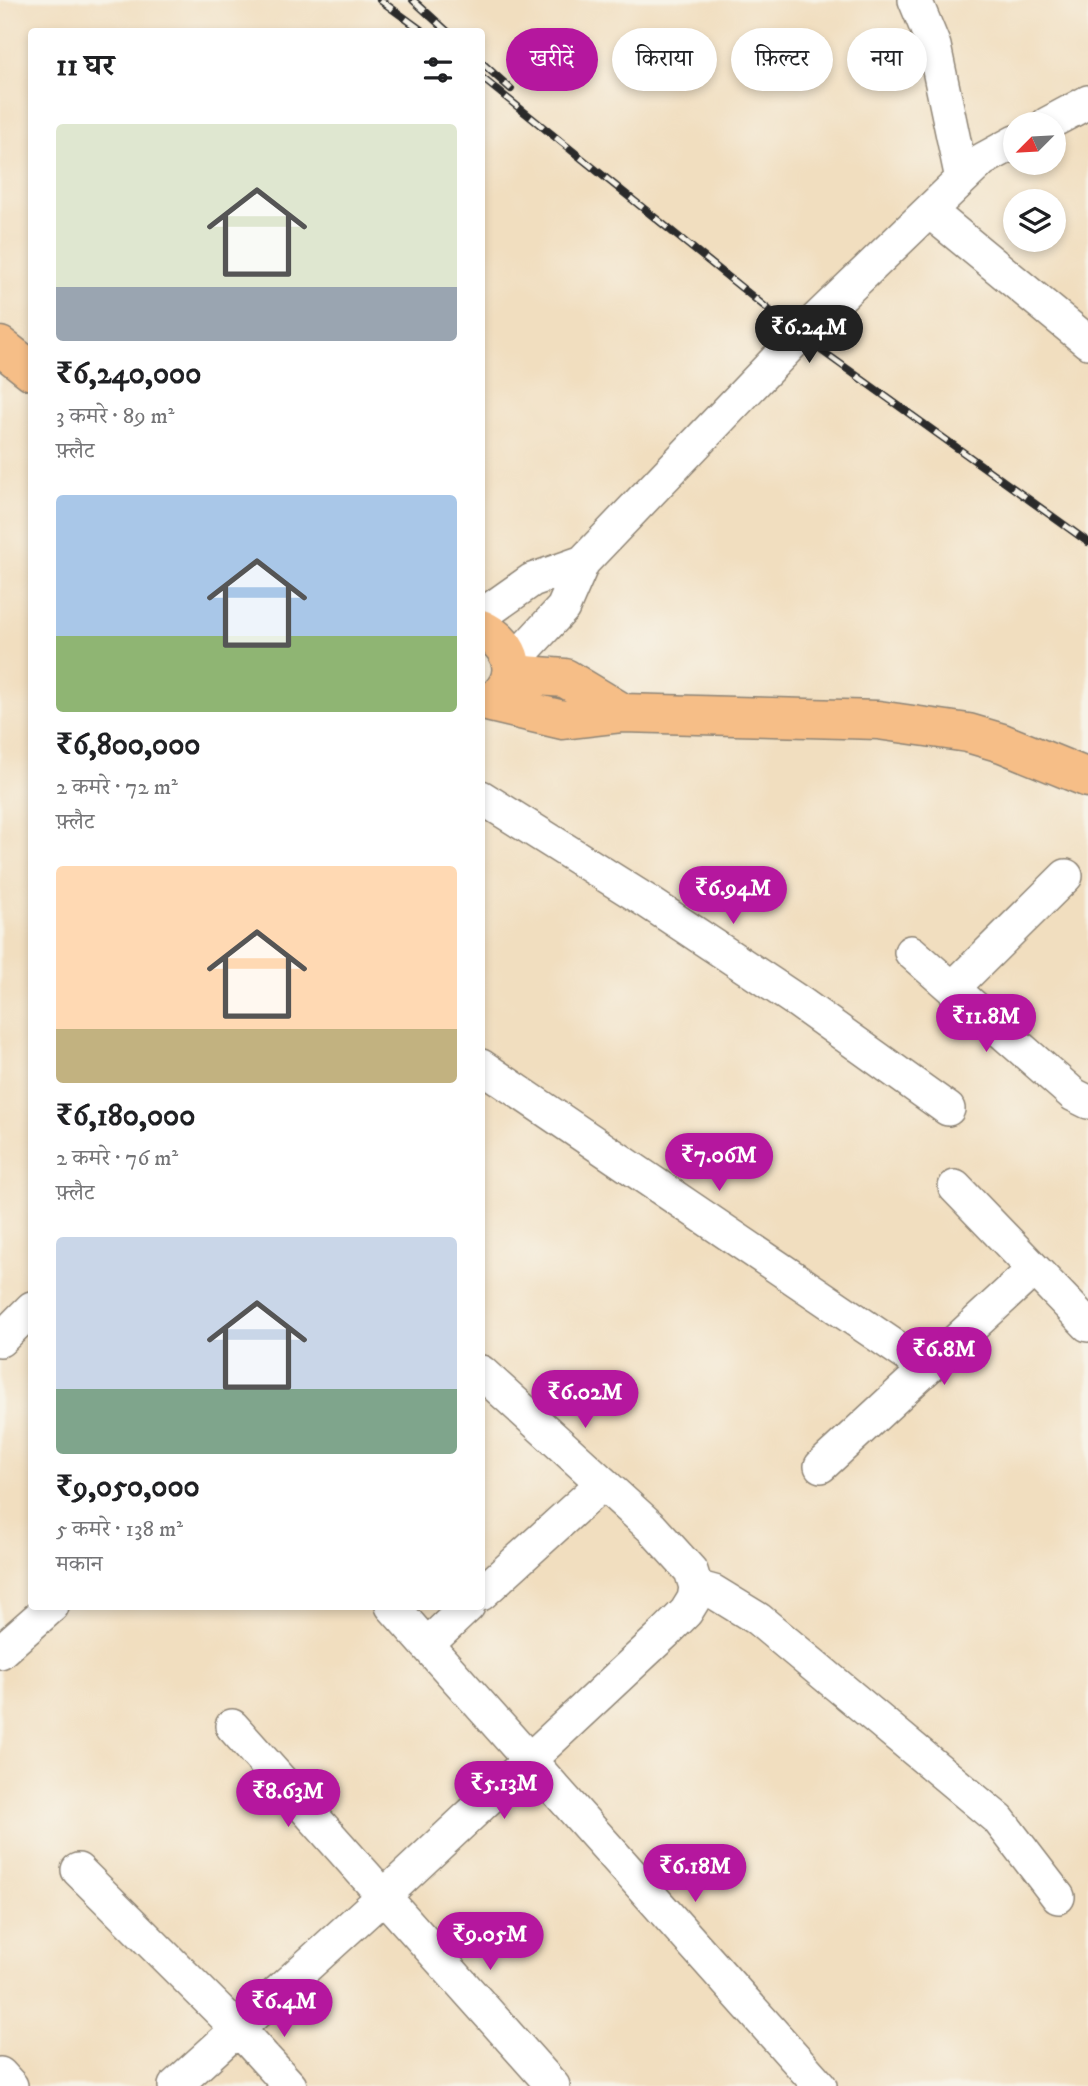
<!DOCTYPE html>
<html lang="hi">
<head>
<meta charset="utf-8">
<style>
	:root { --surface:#fff; --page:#f6f6f6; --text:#202124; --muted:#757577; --accent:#b5179e }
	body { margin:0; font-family:"IM FELL DW Pica","Noto Serif Devanagari",serif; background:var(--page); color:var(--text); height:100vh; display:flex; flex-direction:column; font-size:26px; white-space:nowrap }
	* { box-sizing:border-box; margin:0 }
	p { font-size:23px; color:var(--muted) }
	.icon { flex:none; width:38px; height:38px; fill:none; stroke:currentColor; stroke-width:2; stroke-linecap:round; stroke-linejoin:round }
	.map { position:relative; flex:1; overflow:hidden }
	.side { position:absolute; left:28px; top:28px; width:457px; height:1582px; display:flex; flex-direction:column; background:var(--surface); border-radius:7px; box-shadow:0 4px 10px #0003 }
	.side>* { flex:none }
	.guide { position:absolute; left:506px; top:28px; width:476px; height:63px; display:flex; gap:14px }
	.needle { width:46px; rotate:246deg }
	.controls { position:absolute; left:1003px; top:112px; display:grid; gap:14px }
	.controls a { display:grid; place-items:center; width:63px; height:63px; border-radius:50%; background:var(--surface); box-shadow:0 4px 10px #0003; font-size:35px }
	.price { position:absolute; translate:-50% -60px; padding:0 16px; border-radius:24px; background:var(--accent); color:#fff; font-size:23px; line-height:46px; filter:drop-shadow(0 2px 4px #0008) }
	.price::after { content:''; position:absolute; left:50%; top:42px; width:21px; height:16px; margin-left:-10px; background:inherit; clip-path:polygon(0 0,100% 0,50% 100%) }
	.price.active { background:#222; color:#fff }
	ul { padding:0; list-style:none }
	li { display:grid; align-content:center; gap:14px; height:371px; padding:0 28px }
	li span { display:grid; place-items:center; height:217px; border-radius:7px; color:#555 }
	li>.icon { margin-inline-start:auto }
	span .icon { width:126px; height:126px; fill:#fffc; stroke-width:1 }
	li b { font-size:30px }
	h2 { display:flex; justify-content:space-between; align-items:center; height:84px; padding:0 28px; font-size:30px }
	.chip { padding:0 24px; border-radius:32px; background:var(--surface); box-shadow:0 4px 10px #0003; font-size:24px; line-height:63px }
	.chip.active { background:var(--accent); color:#fff }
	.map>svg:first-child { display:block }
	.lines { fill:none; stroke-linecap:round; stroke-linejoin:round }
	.minor-casing { stroke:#8e8475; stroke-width:36 }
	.major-casing { stroke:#8e8475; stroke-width:41 }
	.minor { stroke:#fff; stroke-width:33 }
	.major { stroke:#f6be87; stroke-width:38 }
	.rail-casing { stroke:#2b2b2b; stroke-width:8 }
	.rail { stroke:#f7f3e8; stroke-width:5; stroke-dasharray:16; stroke-linecap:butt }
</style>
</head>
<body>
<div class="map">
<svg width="1088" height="2086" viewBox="0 0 1088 2086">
	<rect width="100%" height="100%" fill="#f7f3e8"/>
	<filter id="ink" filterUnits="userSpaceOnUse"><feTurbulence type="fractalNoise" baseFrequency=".0143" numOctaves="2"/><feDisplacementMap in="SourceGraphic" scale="14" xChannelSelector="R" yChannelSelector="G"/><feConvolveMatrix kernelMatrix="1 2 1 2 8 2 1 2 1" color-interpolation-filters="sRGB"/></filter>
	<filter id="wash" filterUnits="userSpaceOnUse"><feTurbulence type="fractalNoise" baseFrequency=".00686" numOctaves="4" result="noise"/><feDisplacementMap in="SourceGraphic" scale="28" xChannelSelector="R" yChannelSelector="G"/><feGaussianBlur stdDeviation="1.57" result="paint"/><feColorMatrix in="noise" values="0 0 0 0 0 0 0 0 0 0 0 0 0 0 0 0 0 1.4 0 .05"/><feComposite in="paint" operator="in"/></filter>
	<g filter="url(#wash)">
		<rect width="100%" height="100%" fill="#f1debf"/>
	</g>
	<g filter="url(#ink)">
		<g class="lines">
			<g class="minor-casing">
				<path id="minor" d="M915 0 934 46 962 179
					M1047 124 1088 102
					M929 211 1088 342
					M481 616 532 580 583 562
					M511 664 563 608 583 562 800 335 982 160 1015 142
					M481 797 648 902 800 1003 948 1109
					M911 952 1074 1095 1088 1102
					M953 988 1066 876
					M481 1066 925 1367
					M955 1187 1088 1325
					M0 1340 32 1308
					M821 1466 1033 1270
					M696 1587 714 1592 758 1619 999 1820 1058 1897
					M481 1594 603 1483
					M392 1606 820 2086
					M427 1645 468 1606
					M0 1652 52 1606
					M232 1726 553 2086
					M78 1870 238 2029 290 2086
					M0 2074 11 2086
					M175 2086 385 1895 665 1633 686 1612 694 1599 696 1587 691 1571 652 1528 481 1372"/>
			</g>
			<g class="major-casing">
				<path id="major" d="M0 346 32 371
					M481 629C507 641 524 670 500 695
					M511 674 565 678 623 713
					M491 703 563 720 623 713 878 720 968 733 1002 743 1088 778"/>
			</g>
			<use href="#minor" class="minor"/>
			<use href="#major" class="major"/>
			<g class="rail-casing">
				<path id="rail" d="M380 0 424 32
					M413 0 448 32
					M481 62 511 89
					M481 77 800 335 1088 542"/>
			</g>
			<use href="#rail" class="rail"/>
		</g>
	</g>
</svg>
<div class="controls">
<a><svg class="needle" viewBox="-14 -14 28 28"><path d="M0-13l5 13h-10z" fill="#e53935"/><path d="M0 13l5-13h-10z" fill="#757577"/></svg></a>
<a><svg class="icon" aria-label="layers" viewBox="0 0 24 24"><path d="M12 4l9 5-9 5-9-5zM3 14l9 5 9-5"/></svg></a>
</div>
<b class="price active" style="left:809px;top:365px">₹6.24M</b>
<b class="price" style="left:733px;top:926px">₹6.94M</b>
<b class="price" style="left:986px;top:1054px">₹11.8M</b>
<b class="price" style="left:719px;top:1193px">₹7.06M</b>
<b class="price" style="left:944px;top:1387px">₹6.8M</b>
<b class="price" style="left:585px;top:1430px">₹6.02M</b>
<b class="price" style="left:504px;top:1821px">₹5.13M</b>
<b class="price" style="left:288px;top:1829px">₹8.63M</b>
<b class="price" style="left:695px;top:1904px">₹6.18M</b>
<b class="price" style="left:490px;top:1972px">₹9.05M</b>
<b class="price" style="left:284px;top:2039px">₹6.4M</b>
<div class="guide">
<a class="chip active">खरीदें</a>
<a class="chip">किराया</a>
<a class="chip">फ़िल्टर</a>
<a class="chip">नया</a>
</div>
<section class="side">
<h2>11 घर<svg class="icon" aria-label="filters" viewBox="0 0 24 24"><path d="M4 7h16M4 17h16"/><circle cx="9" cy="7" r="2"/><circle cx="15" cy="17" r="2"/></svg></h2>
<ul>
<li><span style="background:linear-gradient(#dfe7d0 75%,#9aa5b1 0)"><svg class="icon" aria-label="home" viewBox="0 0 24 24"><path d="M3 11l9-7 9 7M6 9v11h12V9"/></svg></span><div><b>₹6,240,000</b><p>3 कमरे · 89 m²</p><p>फ़्लैट</p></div></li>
<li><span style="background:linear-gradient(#a9c7e8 65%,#8fb573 0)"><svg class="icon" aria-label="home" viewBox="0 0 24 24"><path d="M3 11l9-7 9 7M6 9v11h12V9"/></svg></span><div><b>₹6,800,000</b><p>2 कमरे · 72 m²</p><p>फ़्लैट</p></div></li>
<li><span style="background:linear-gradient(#ffd9b3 75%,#c2b280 0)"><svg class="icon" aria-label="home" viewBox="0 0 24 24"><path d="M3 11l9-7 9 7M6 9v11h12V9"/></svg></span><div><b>₹6,180,000</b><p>2 कमरे · 76 m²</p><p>फ़्लैट</p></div></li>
<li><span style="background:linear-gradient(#c9d6e8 70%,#7fa58c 0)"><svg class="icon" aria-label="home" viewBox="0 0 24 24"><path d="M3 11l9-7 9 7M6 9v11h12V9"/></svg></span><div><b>₹9,050,000</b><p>5 कमरे · 138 m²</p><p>मकान</p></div></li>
</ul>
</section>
</div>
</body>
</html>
